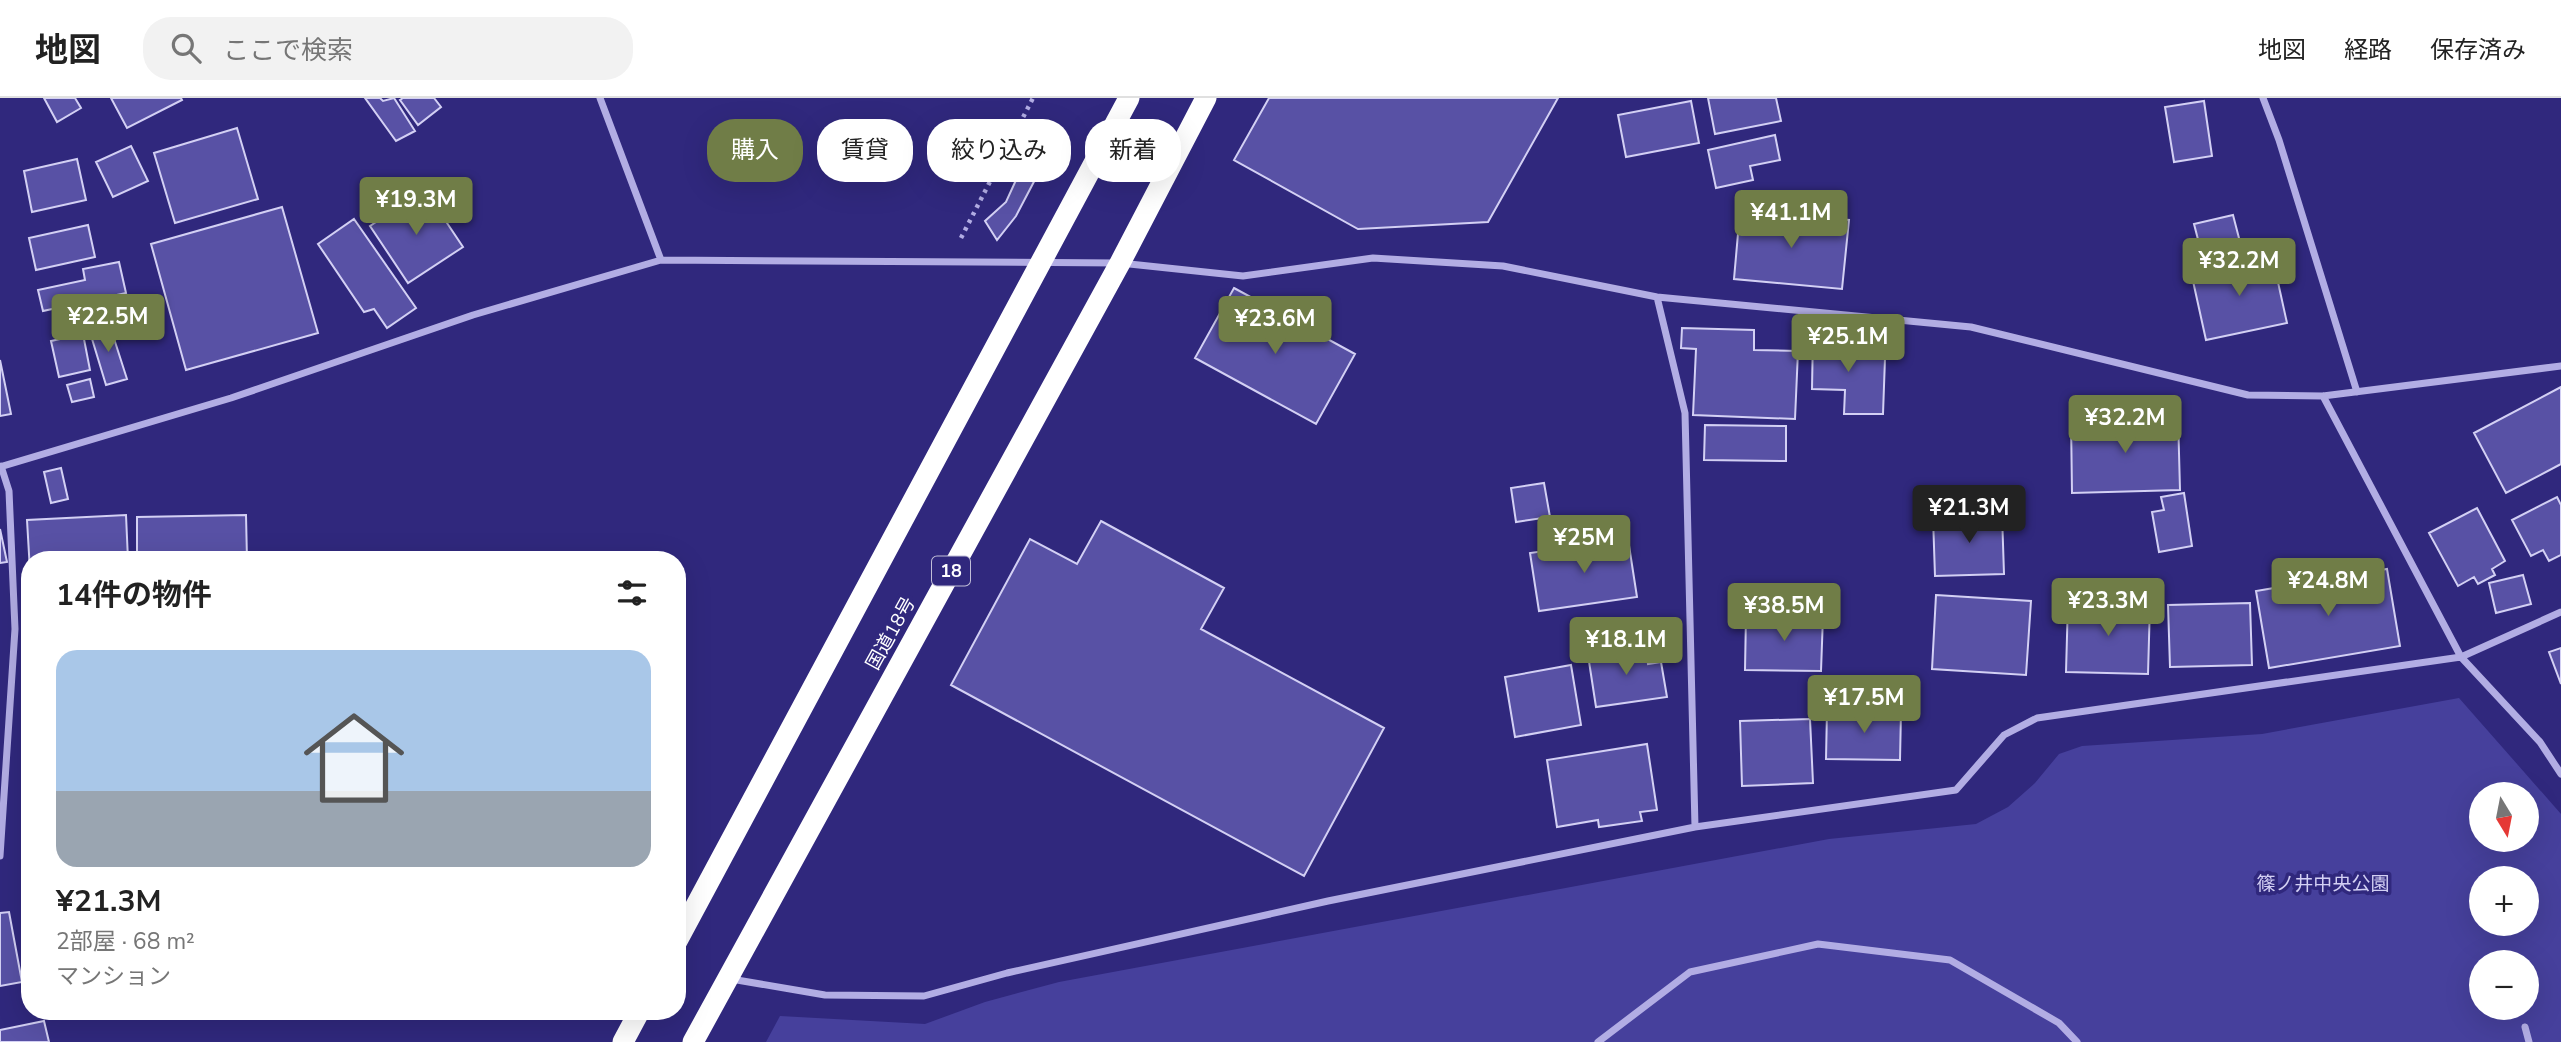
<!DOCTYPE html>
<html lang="ja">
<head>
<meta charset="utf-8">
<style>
	:root { --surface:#fff; --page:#f2f2f2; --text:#222; --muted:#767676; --line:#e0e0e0; --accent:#707d47 }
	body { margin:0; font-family:"Nunito Sans","Noto Sans JP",sans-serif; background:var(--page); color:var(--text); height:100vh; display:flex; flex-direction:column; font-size:26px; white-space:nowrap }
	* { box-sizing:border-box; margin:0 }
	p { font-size:23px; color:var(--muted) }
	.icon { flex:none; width:38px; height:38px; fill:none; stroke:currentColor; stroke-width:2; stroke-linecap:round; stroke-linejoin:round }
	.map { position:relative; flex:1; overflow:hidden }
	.side { position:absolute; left:21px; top:453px; width:665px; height:469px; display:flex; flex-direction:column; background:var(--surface); border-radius:28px; box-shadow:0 7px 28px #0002 }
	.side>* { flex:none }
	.top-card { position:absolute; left:707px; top:21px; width:665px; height:63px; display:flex; gap:14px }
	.needle { width:46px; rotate:170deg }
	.fabs { position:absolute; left:2469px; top:684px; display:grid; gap:14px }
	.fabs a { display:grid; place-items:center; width:70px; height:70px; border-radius:50%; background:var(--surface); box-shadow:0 7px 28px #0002; font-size:35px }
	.price { position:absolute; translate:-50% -60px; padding:0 16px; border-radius:7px; background:var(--accent); color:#fff; font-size:23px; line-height:46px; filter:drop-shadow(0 2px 4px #0008) }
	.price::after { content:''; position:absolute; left:50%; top:42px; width:21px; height:16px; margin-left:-10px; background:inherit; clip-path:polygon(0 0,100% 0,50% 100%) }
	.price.active { background:#222; color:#fff }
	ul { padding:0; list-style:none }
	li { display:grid; align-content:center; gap:14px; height:371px; padding:0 35px }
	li+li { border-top:2px solid var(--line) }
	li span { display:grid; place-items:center; height:217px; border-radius:21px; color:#555 }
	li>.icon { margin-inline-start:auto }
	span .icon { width:126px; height:126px; fill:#fffc; stroke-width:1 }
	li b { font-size:30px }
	h2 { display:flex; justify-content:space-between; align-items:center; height:84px; padding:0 35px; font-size:30px }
	.chip { padding:0 24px; border-radius:28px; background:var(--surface); box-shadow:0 7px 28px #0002; font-size:24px; line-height:63px }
	.chip.active { background:var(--accent); color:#fff }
	header { display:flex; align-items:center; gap:42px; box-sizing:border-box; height:98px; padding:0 35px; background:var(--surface); border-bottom:2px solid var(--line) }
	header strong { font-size:33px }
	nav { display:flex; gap:38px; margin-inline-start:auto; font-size:24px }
	.search { width:490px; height:63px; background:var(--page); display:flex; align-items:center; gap:18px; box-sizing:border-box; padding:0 24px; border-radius:28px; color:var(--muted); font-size:26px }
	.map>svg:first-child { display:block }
	.green { fill:#46409c; fill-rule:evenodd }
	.building { fill:#5851a5; stroke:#d3d0f4; stroke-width:2 }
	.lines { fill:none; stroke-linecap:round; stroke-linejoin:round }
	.path { stroke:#b2ade4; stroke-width:4.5; stroke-dasharray:3.5 5; stroke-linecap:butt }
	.street { stroke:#b2ade4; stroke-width:7 }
	.highway { stroke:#fff; stroke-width:21 }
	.labels { text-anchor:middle; stroke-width:7; stroke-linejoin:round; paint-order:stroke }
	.shield { fill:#30287d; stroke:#c1bed8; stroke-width:2 }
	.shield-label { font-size:18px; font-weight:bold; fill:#fff }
	.street-label { font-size:19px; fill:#fff; stroke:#30287d }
	.park-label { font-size:19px; fill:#d3d0f4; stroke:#30287d }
</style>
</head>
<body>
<header>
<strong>地図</strong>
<div class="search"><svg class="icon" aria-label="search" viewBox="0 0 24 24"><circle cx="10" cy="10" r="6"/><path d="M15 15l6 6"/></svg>ここで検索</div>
<nav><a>地図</a><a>経路</a><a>保存済み</a></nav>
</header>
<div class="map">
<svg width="2561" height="944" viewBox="0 0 2561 944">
	<rect width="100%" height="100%" fill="#30287d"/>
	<path class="green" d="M2459 600 2561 716V944H766L780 918 925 926 985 904 1059 884 1829 741 1976 726 2008 709 2035 685 2059 656 2082 648 2262 636ZM2482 696H2527V742H2482ZM2482 780H2527V826H2482ZM2482 864H2527V910H2482Z"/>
	<path class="building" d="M44 0H75L81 10 57 24Z
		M111 0H181L182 2 127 30Z
		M365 0H380L383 3 394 0 415 33 396 43Z
		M403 0H434L441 9 418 27 400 2Z
		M1269 0H1558L1488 124 1358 131 1234 62Z
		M1708 0H1776L1781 23 1715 36Z
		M1691 3 1699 45 1626 59 1618 17Z
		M2204 3 2212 58 2174 64 2165 9Z
		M237 30 258 101 175 125 154 55Z
		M1775 37 1780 62 1750 68 1753 82 1716 90 1708 52Z
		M1033 45 1049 55 1016 118 997 142 985 123 1006 104Z
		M131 48 148 83 113 99 96 64Z
		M77 61 86 102 32 114 24 73Z
		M425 92 463 149 408 185 370 128Z
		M282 109 318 235 186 272 151 146Z
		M1740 113 1849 122 1842 191 1734 181Z
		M2233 117 2240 144 2201 153 2194 126Z
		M354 121 416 210 387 230 374 211 364 214 318 146Z
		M88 127 95 159 36 172 29 140Z
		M2272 157 2287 225 2206 242 2191 174Z
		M119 164 126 195 43 213 38 192 85 182 83 171Z
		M1234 190 1355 256 1316 326 1195 260Z
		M109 225 127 281 106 287 89 231Z
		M1682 230 1754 232V252L1798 253 1795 321 1693 317 1696 251 1681 250Z
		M83 236 90 272 59 279 51 243Z
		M1813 236 1851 237 1850 259 1885 260 1883 316H1844L1845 292 1812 291Z
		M0 262 11 316 0 318Z
		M90 281 94 299 72 304 67 287Z
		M2561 289V366L2506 395 2474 335Z
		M2178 318 2180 392 2072 395 2071 321Z
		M1705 327 1786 328V363L1704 362Z
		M61 370 68 401 51 405 44 374Z
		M1544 385 1550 419 1516 424 1511 390Z
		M2184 395 2192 448 2159 454 2152 414 2164 412 2161 399Z
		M2557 399 2561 407V457L2549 463 2543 452 2531 458 2512 422Z
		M2477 410 2505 463 2492 471 2495 477 2478 486 2474 479 2458 488 2429 435Z
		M2002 416 2004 476 1935 478 1933 419Z
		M126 417 128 462H30V473L27 422Z
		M246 417 247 462H137V419Z
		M1101 423 1224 490 1201 531 1384 630 1304 778 951 587 1030 441 1077 466Z
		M0 431 7 464 0 465Z
		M1628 441 1637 499 1539 513 1530 455Z
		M2387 471 2400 548 2269 570 2256 493Z
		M2523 477 2531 506 2496 515 2489 485Z
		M1936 497 2031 503 2026 577 1932 571Z
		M2068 503 2150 506 2148 576 2066 574Z
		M2250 505 2252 567 2170 569 2168 507Z
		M1746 517 1823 518 1821 573 1745 572Z
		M1646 548 1648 566 1661 564 1667 599 1596 609 1588 557Z
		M2561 550V586L2549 554Z
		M1571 567 1581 627 1515 639 1505 579Z
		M1827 612 1901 613 1900 662 1826 661Z
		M1810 621 1813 685 1742 688 1740 623Z
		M1647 646 1657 712 1640 714 1642 723 1599 729 1598 722 1557 729 1547 662Z
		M25 768H30V819H28Z
		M9 814 22 884 0 888V815Z
		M44 923 49 944H0V932Z"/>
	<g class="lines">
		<path class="path" d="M961 140 1033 0"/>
		<path class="street" d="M600 0 661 162
			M2263 0 2279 42 2357 294
			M1657 199 1685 315 1695 729
			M2323 298 2461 559 2540 644 2561 676
			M0 369 231 300 473 217 661 162 1120 165 1243 178 1373 160 1503 168 1657 199 1971 229 2248 297 2323 298 2561 268
			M0 758 15 531 9 393 1 368
			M731 881 825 897 924 898 1007 875 1328 803 1695 729 1956 692 2004 637 2037 620 2461 559 2561 514
			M2525 929 2529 944
			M1598 944 1690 874 1818 846 1950 862 2059 925 2077 944"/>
		<path class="highway" d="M677 843 1129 0
			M623 944 639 914
			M693 944 1120 165 1206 0"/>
	</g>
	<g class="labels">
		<rect class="shield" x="932" y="458.5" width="38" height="29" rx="5"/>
		<g class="shield-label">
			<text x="951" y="479">18</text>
		</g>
		<g class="street-label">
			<text transform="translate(890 535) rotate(-61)" y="7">国道18号</text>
		</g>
		<g class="park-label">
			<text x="2323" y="792">篠ノ井中央公園</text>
		</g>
	</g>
</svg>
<div class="fabs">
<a><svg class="needle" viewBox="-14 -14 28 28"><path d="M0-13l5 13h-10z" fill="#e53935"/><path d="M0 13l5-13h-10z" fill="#767676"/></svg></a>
<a>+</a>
<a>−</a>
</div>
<b class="price" style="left:416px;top:139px">¥19.3M</b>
<b class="price" style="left:1791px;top:152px">¥41.1M</b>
<b class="price" style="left:2239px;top:200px">¥32.2M</b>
<b class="price" style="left:108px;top:256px">¥22.5M</b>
<b class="price" style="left:1275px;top:258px">¥23.6M</b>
<b class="price" style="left:1848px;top:276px">¥25.1M</b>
<b class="price" style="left:2125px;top:357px">¥32.2M</b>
<b class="price active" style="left:1969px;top:447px">¥21.3M</b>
<b class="price" style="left:1584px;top:477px">¥25M</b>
<b class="price" style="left:2328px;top:520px">¥24.8M</b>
<b class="price" style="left:2108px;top:540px">¥23.3M</b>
<b class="price" style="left:1784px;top:545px">¥38.5M</b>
<b class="price" style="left:1626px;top:579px">¥18.1M</b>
<b class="price" style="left:1864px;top:637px">¥17.5M</b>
<div class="top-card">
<a class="chip active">購入</a>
<a class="chip">賃貸</a>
<a class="chip">絞り込み</a>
<a class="chip">新着</a>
</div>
<section class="side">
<h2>14件の物件<svg class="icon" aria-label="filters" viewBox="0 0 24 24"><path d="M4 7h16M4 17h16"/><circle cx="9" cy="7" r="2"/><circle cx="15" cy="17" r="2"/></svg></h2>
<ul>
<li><span style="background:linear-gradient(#a9c7e8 65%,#9aa5b1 0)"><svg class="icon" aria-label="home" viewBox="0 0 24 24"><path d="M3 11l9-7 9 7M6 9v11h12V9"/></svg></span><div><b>¥21.3M</b><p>2部屋 · 68 m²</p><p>マンション</p></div></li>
</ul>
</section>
</div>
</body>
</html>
